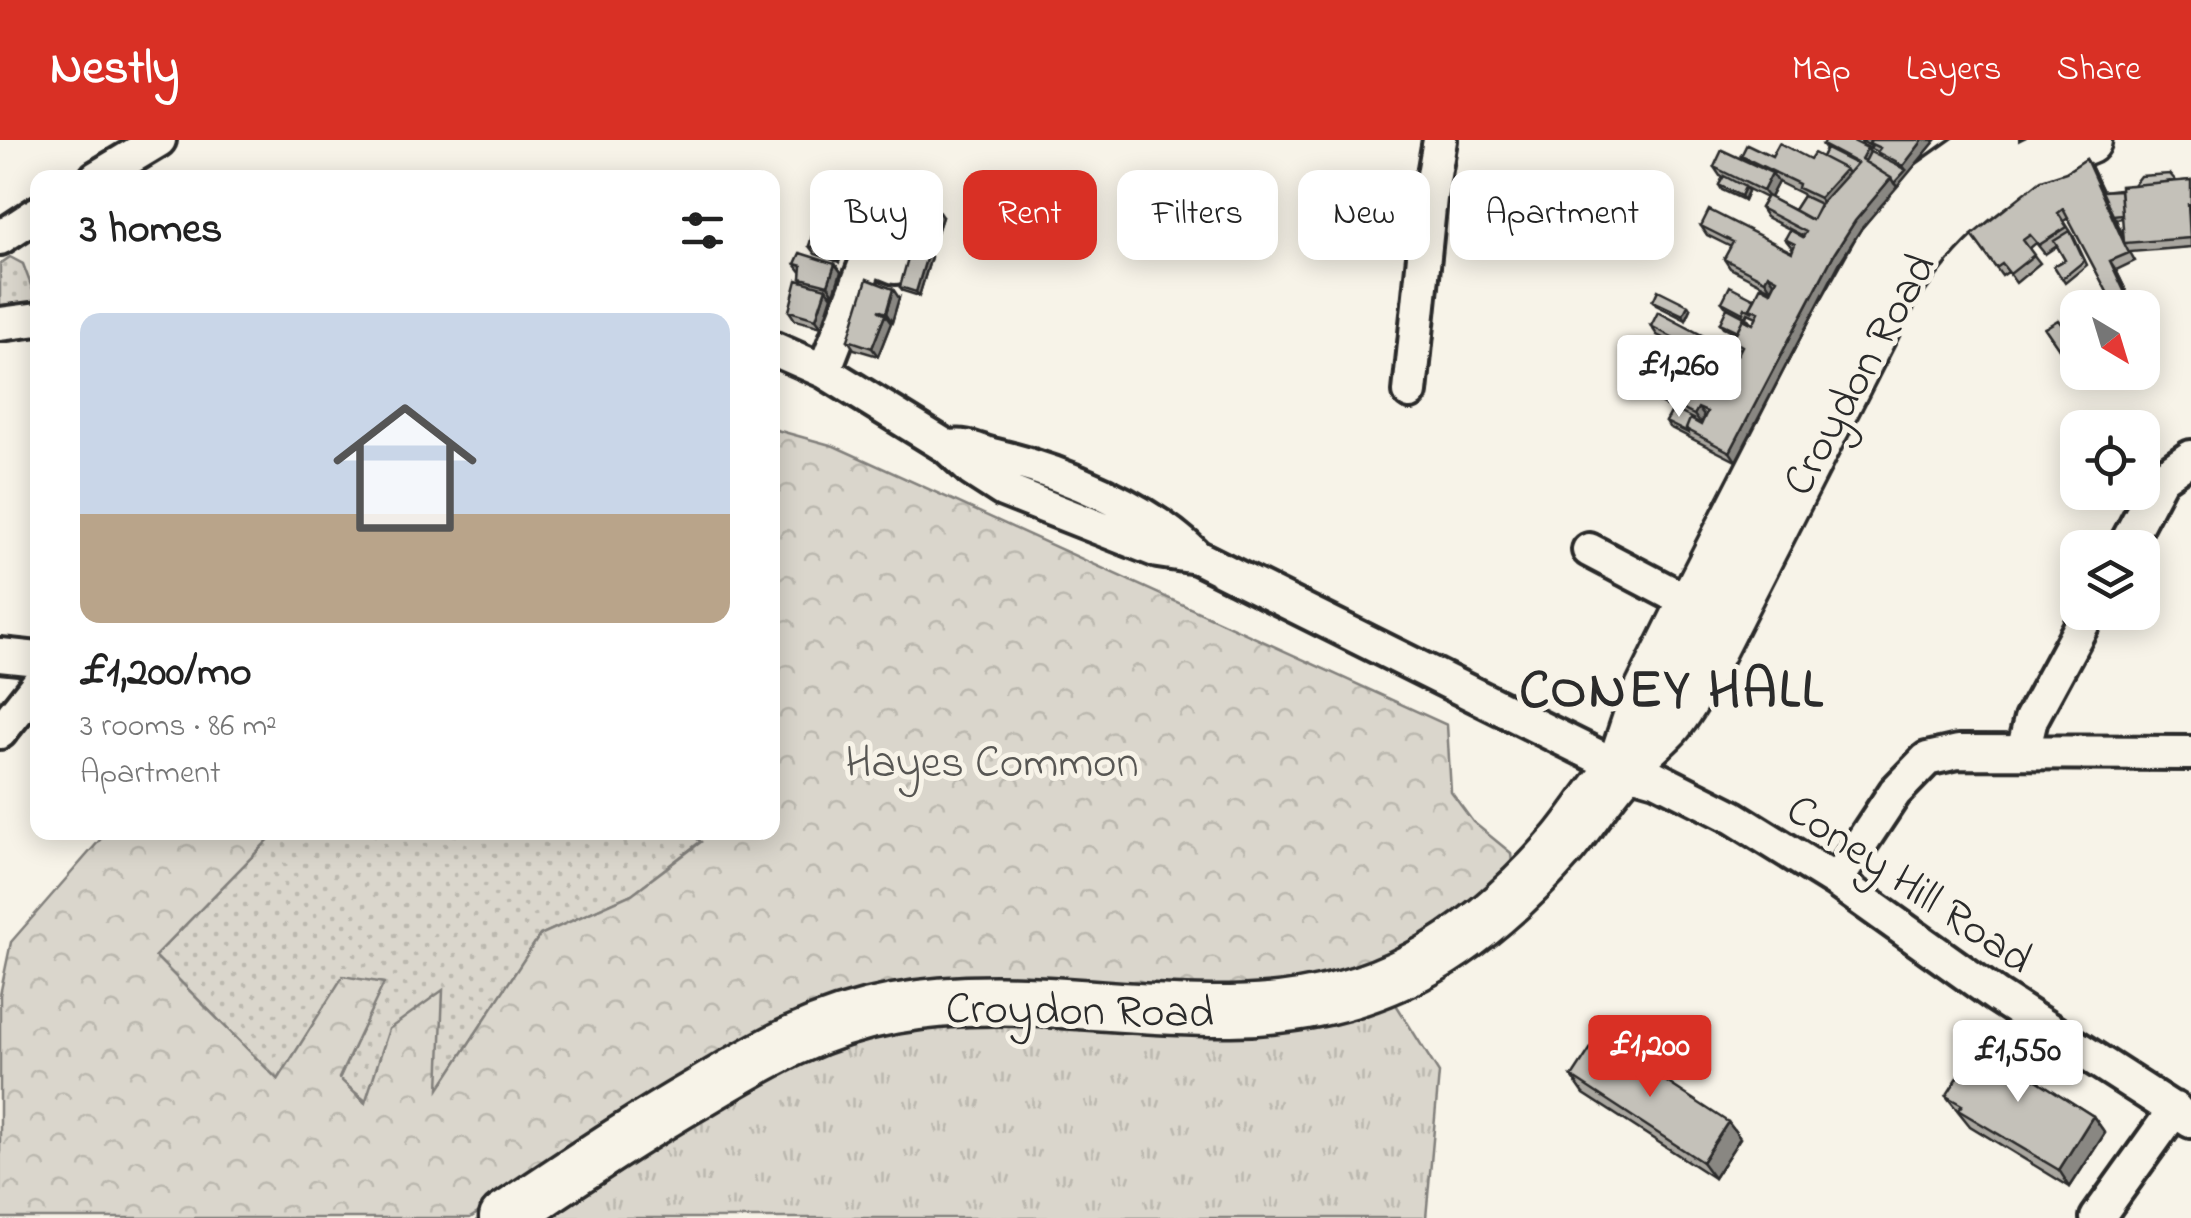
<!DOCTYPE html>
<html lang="en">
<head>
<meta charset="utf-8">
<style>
	:root { --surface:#fff; --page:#f2f2f2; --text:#222; --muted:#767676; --accent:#d93025 }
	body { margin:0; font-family:"Indie Flower",sans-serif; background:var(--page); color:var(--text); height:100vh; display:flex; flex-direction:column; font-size:38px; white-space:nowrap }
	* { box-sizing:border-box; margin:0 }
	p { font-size:32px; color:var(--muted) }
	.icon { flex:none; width:55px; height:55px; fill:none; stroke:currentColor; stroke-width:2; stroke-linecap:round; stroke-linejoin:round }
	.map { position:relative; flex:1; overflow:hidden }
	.sheet { position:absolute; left:30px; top:30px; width:750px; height:670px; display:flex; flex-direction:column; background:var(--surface); border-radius:20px; box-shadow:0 5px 25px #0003 }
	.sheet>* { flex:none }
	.guide { position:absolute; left:810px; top:30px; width:950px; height:90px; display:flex; gap:20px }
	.needle { width:65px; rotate:142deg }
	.controls { position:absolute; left:2060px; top:150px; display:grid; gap:20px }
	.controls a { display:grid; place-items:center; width:100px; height:100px; border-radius:20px; background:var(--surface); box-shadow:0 5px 25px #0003; font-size:50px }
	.price { position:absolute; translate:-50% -85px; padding:0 22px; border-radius:10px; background:#fff; color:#222; font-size:32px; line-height:65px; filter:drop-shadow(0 2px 5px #0008) }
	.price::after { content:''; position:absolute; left:50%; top:60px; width:30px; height:22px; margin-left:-15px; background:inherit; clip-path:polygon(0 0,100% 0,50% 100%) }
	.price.selected { background:var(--accent); color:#fff }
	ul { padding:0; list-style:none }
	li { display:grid; align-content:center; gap:20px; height:530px; padding:0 50px }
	li span { display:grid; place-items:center; height:310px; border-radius:20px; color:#555 }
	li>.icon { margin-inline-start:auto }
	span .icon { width:180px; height:180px; fill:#fffc; stroke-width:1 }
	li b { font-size:42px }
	h2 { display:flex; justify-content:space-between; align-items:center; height:120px; padding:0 50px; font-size:42px }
	.pill { padding:0 35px; border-radius:20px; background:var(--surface); box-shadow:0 5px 25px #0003; font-size:35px; line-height:90px }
	.pill.selected { background:var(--accent); color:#fff }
	header { display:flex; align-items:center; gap:60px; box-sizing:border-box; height:140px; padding:0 50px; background:var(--accent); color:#fff }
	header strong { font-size:48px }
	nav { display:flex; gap:55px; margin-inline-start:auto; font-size:35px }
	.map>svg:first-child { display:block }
	.grass { fill:url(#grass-dots); stroke:#82807c; stroke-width:2.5 }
	.forest { fill:url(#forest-crowns); stroke:#82807c; stroke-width:2.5 }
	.park { fill:url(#park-tufts); stroke:#82807c; stroke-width:2.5 }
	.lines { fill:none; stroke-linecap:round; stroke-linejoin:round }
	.minor-casing { stroke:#2b2b2b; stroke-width:40 }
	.highway-casing { stroke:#2b2b2b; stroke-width:55 }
	.minor { stroke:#f7f3e8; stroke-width:32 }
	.highway { stroke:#f7f3e8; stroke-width:48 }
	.wall { fill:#a9a69f; stroke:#2b2b2b; stroke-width:2.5; fill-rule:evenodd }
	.shaded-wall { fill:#898782; stroke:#2b2b2b; stroke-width:2.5 }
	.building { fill:#c4c1b9; stroke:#2b2b2b; stroke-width:2.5 }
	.labels { text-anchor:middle; stroke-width:10; stroke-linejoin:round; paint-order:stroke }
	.street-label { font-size:45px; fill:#2b2b2b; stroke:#f7f3e8 }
	.park-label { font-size:45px; fill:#575653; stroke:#f7f3e8 }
	.district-label { font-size:55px; font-weight:bold; letter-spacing:2.5px; fill:#2b2b2b; stroke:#f7f3e8 }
</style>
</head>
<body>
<header>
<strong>Nestly</strong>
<nav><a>Map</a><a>Layers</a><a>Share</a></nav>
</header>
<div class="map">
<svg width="2191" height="1078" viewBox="0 0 2191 1078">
	<defs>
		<pattern id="grass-dots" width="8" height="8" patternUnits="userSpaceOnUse" patternTransform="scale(2.5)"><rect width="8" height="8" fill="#dad6cc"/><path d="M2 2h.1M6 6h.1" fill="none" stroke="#bbb8af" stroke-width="1.8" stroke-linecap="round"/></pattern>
		<pattern id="forest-crowns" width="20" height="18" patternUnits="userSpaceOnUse" patternTransform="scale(2.5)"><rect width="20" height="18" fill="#dad6cc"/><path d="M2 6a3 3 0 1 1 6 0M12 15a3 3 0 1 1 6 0" fill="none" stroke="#bbb8af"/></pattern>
		<pattern id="park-tufts" width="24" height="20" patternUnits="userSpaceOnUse" patternTransform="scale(2.5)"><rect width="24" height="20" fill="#dad6cc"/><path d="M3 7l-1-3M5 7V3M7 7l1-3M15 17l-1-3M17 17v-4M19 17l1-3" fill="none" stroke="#bbb8af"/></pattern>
	</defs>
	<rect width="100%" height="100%" fill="#f7f3e8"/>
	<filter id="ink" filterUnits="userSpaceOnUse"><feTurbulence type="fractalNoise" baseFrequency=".01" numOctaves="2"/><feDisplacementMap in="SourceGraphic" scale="20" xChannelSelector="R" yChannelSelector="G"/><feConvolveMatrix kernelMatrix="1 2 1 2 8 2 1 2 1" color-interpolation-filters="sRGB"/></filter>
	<g filter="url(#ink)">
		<path class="grass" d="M10 117 23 124 37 161V171L0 174V124Z
			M408 692 409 696 433 692H691L701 701 632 754 540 795 438 951 367 962 339 939 383 843 343 837 278 940 155 816 275 693Z"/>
		<path class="forest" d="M773 289 834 306 1447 585 1451 652 1473 682 1511 713 1513 735 1384 841 623 978 470 1078H0V855L11 802 106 693H275L155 816 278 940 343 836 384 843 339 938 365 963 389 889 443 850 439 949 540 795 632 754 701 702 691 693 772 692Z"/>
		<path class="park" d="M1392 858 1439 933 1426 1078H525L818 900 977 868Z"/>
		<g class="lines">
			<g class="minor-casing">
				<path id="minor" d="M96 38 159 0
					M0 98 38 73
					M0 184 38 179
					M772 208 824 231 947 307 972 330 1003 350 1158 411 1197 417 1621 628 1656 638 1733 677 1836 741 1997 856 2191 981
					M824 231 866 123 875 119 895 127
					M1410 252 1430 58 1440 0
					M951 307C968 304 980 313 996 316 1062 332 1150 368 1197 417
					M2124 408 2161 338 2191 317
					M1589 410 1709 473
					M0 515 38 519
					M0 592 38 544
					M2023 612 2031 579 2089 472
					M1836 741 1895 652 1927 619 1958 612 2191 613
					M2097 1078 2175 969"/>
			</g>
			<g class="highway-casing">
				<path id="highway" d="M1627 610 1641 568 1692 465 1828 199 1884 99 1903 72 1929 46 1994 0
					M504 1078C569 1035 633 991 701 952 766 913 817 883 893 869 1006 848 1118 873 1231 871 1375 869 1471 810 1563 704 1584 679 1601 650 1623 627 1636 612 1653 599 1666 585 1681 568 1692 547 1702 527L1888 162C1934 84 2000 27 2087 0"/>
			</g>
			<use href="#minor" class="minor"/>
			<use href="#highway" class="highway"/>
		</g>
		<path class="wall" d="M1860 0H1936L1861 89 1840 122 1736 321 1669 287 1666 282 1673 270 1644 255 1638 247 1645 233 1639 225 1720 247 1723 243 1715 234 1718 226 1657 195 1651 186 1738 214 1740 210 1732 200 1736 193 1723 187 1720 183 1748 179 1753 184 1757 177 1748 173 1746 177 1725 166 1722 162 1755 159 1771 151 1775 143 1774 142 1771 149 1730 128 1724 119 1731 107 1707 95 1701 86 1792 112 1793 109 1785 99 1803 96 1766 77 1760 68 1766 58 1746 48 1748 51 1744 60 1722 50 1719 45 1723 37 1720 36 1714 27 1743 20 1741 16 1810 19 1822 17 1826 9 1823 5 1867 8 1870 12 1881 18 1877 12 1863 5ZM1778 42 1802 54 1803 56 1794 70 1770 58Z
			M2086 19 2092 28 2103 51 2191 40V107L2130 112 2135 121 2116 130 2133 165 2128 168H2116L2113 163 2068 78 2064 81 2073 95 2087 125 2065 143 2054 126 2065 120 2057 106 2045 114 2036 103 2029 109 2040 123 2016 143 2008 132 2002 136 1972 95ZM2115 77 2116 79 2123 78 2124 98Z
			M882 51 942 77 934 101 882 83 880 80 856 73 850 64Z
			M845 56 855 75 839 122 815 114 809 106Z
			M928 112 931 117 919 156 903 151 900 147Z
			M795 124H835L841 132 834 154 830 153 832 156 822 187 795 180 789 171 804 142 801 138 802 133Z
			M899 158 892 182 889 180 891 183 878 216 854 209 848 200Z
			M1653 161 1691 169 1686 180 1656 165Z
			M2078 175V205L2063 214 2045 188 2062 185Z
			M1572 937 1728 982 1740 998 1714 1038 1584 954Z
			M2042 944 2093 976 2105 993 2070 1047 1970 986 1946 956Z"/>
		<path class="shaded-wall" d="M1923 0H1936L1897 47 1894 43 1906 30 1903 26Z
			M1867 8 1873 17 1868 26 1861 19Z
			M2086 19 2092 28 2126 103H2124Z
			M1845 29 1851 37 1825 66 1819 58Z
			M1772 33 1778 42 1769 59 1763 51Z
			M1891 38 1897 47 1861 89 1840 122 1736 321 1730 312 1834 114 1855 81Z
			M839 47 855 75 839 122 833 114Z
			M1745 47 1748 51 1744 60 1741 56Z
			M2188 64 2191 69V99L2190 98Z
			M936 68 942 77 934 101 928 93Z
			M928 112 931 117 919 156 916 152Z
			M2110 121 2116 130 2133 165 2127 157Z
			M835 124 841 132 834 154 828 145Z
			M1768 134 1774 142 1771 149 1765 140Z
			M826 148 832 156 822 187 816 179Z
			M893 149 899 158 892 182 886 173Z
			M1688 165 1691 169 1686 180 1683 175Z
			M885 175 891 183 878 216 872 208Z
			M1698 268 1704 276 1700 283 1694 275Z
			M2031 928 2042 944 2027 934Z
			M2093 976 2105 993 2070 1047 2059 1030Z
			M1728 982 1740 998 1714 1038 1702 1022Z"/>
		<path class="building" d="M1826 0H1851L1867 8 1861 19 1891 38 1855 81 1834 114 1730 312 1686 289 1690 279 1701 285 1707 272 1698 268 1694 275 1638 247 1647 229 1639 225 1646 210 1720 247 1725 239 1715 234 1720 222 1651 186 1658 172 1738 214 1742 206 1732 200 1743 179 1753 184 1759 172 1750 168 1761 146 1771 151 1777 139 1768 134 1765 140 1724 119 1733 102 1701 86 1709 70 1792 112 1795 104 1785 99 1790 90 1803 97 1806 92 1760 68 1767 56 1812 80 1822 62 1857 23 1823 5Z
			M1860 0H1871L1869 3 1872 7Z
			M1871 0H1923L1903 26 1877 12 1880 8 1869 3Z
			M1779 3 1810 19 1814 13 1845 29 1819 58 1798 48 1799 44 1741 16 1747 4 1772 16Z
			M1826 9 1856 24 1848 33 1845 29 1822 17Z
			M1722 10 1772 33 1763 51 1714 27Z
			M1870 12 1906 30 1894 43 1891 38 1865 22Z
			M2086 19 2124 103 2120 46 2191 40V63L2188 64 2190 98 2124 103 2129 113 2110 121 2127 157 2113 163 2063 69 2058 73 2067 87 2039 105 2030 95 2023 100 2034 115 2010 134 2002 124 1996 128 1972 95 2041 40 2066 32Z
			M2170 34 2176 41 2133 45 2140 36Z
			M1724 36 1745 47 1741 56 1719 45Z
			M859 43 880 49 874 72 850 64Z
			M827 46 839 47 849 66 833 114 809 106Z
			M883 49 936 68 928 93 876 75Z
			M2120 50 2122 74 2113 75 2102 51Z
			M1803 56 1820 64 1812 80 1794 70Z
			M2070 91 2084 121 2062 139 2054 126 2065 120 2054 101Z
			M911 107 928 112 916 152 900 147Z
			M800 113 835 124 828 145 801 138 802 126 795 124Z
			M867 139 893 149 886 173 878 170 885 175 872 208 848 200Z
			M797 140 826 148 816 179 789 171Z
			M1730 146 1755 159 1750 168 1753 172 1745 168 1743 173 1722 162Z
			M1658 150 1688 165 1683 175 1653 161Z
			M1727 168 1748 179 1747 181 1743 179 1737 191 1720 183Z
			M2078 175V198L2060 210 2045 188 2058 180 2062 185Z
			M1673 269 1695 280 1690 279 1686 289 1688 293 1666 282Z
			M1598 897 1728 982 1702 1022 1572 937Z
			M1983 898 2031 928 2027 934 2093 976 2059 1030 1958 970 1962 965 1946 956Z"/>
	</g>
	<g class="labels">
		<g class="street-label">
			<text transform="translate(1857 233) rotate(-61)" y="16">Croydon Road</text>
			<text transform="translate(1911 742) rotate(34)" y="16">Coney Hill Road</text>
			<text transform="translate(1080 868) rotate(1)" y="16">Croydon Road</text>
		</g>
		<g class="park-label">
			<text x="992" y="636">Hayes Common</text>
		</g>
		<g class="district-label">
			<text x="1672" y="566">CONEY HALL</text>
		</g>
	</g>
</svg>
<div class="controls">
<a><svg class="needle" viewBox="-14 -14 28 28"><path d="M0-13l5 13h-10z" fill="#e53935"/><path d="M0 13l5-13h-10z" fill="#767676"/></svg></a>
<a><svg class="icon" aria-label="locate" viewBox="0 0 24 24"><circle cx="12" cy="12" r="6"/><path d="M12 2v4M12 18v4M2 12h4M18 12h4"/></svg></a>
<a><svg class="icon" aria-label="layers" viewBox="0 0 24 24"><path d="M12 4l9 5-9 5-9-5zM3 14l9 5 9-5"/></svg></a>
</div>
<b class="price" style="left:1679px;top:280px">£1,260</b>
<b class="price selected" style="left:1650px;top:960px">£1,200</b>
<b class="price" style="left:2018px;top:965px">£1,550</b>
<div class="guide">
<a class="pill">Buy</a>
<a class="pill selected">Rent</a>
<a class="pill">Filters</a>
<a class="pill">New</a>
<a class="pill">Apartment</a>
</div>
<section class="sheet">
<h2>3 homes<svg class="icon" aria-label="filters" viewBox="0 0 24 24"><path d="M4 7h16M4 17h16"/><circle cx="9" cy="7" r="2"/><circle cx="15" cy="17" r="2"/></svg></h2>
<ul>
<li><span style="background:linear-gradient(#c9d6e8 65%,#b9a48a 0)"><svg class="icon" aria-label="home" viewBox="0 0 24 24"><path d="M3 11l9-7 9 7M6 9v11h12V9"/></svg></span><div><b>£1,200/mo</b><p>3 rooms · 86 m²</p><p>Apartment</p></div></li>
</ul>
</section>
</div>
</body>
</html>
